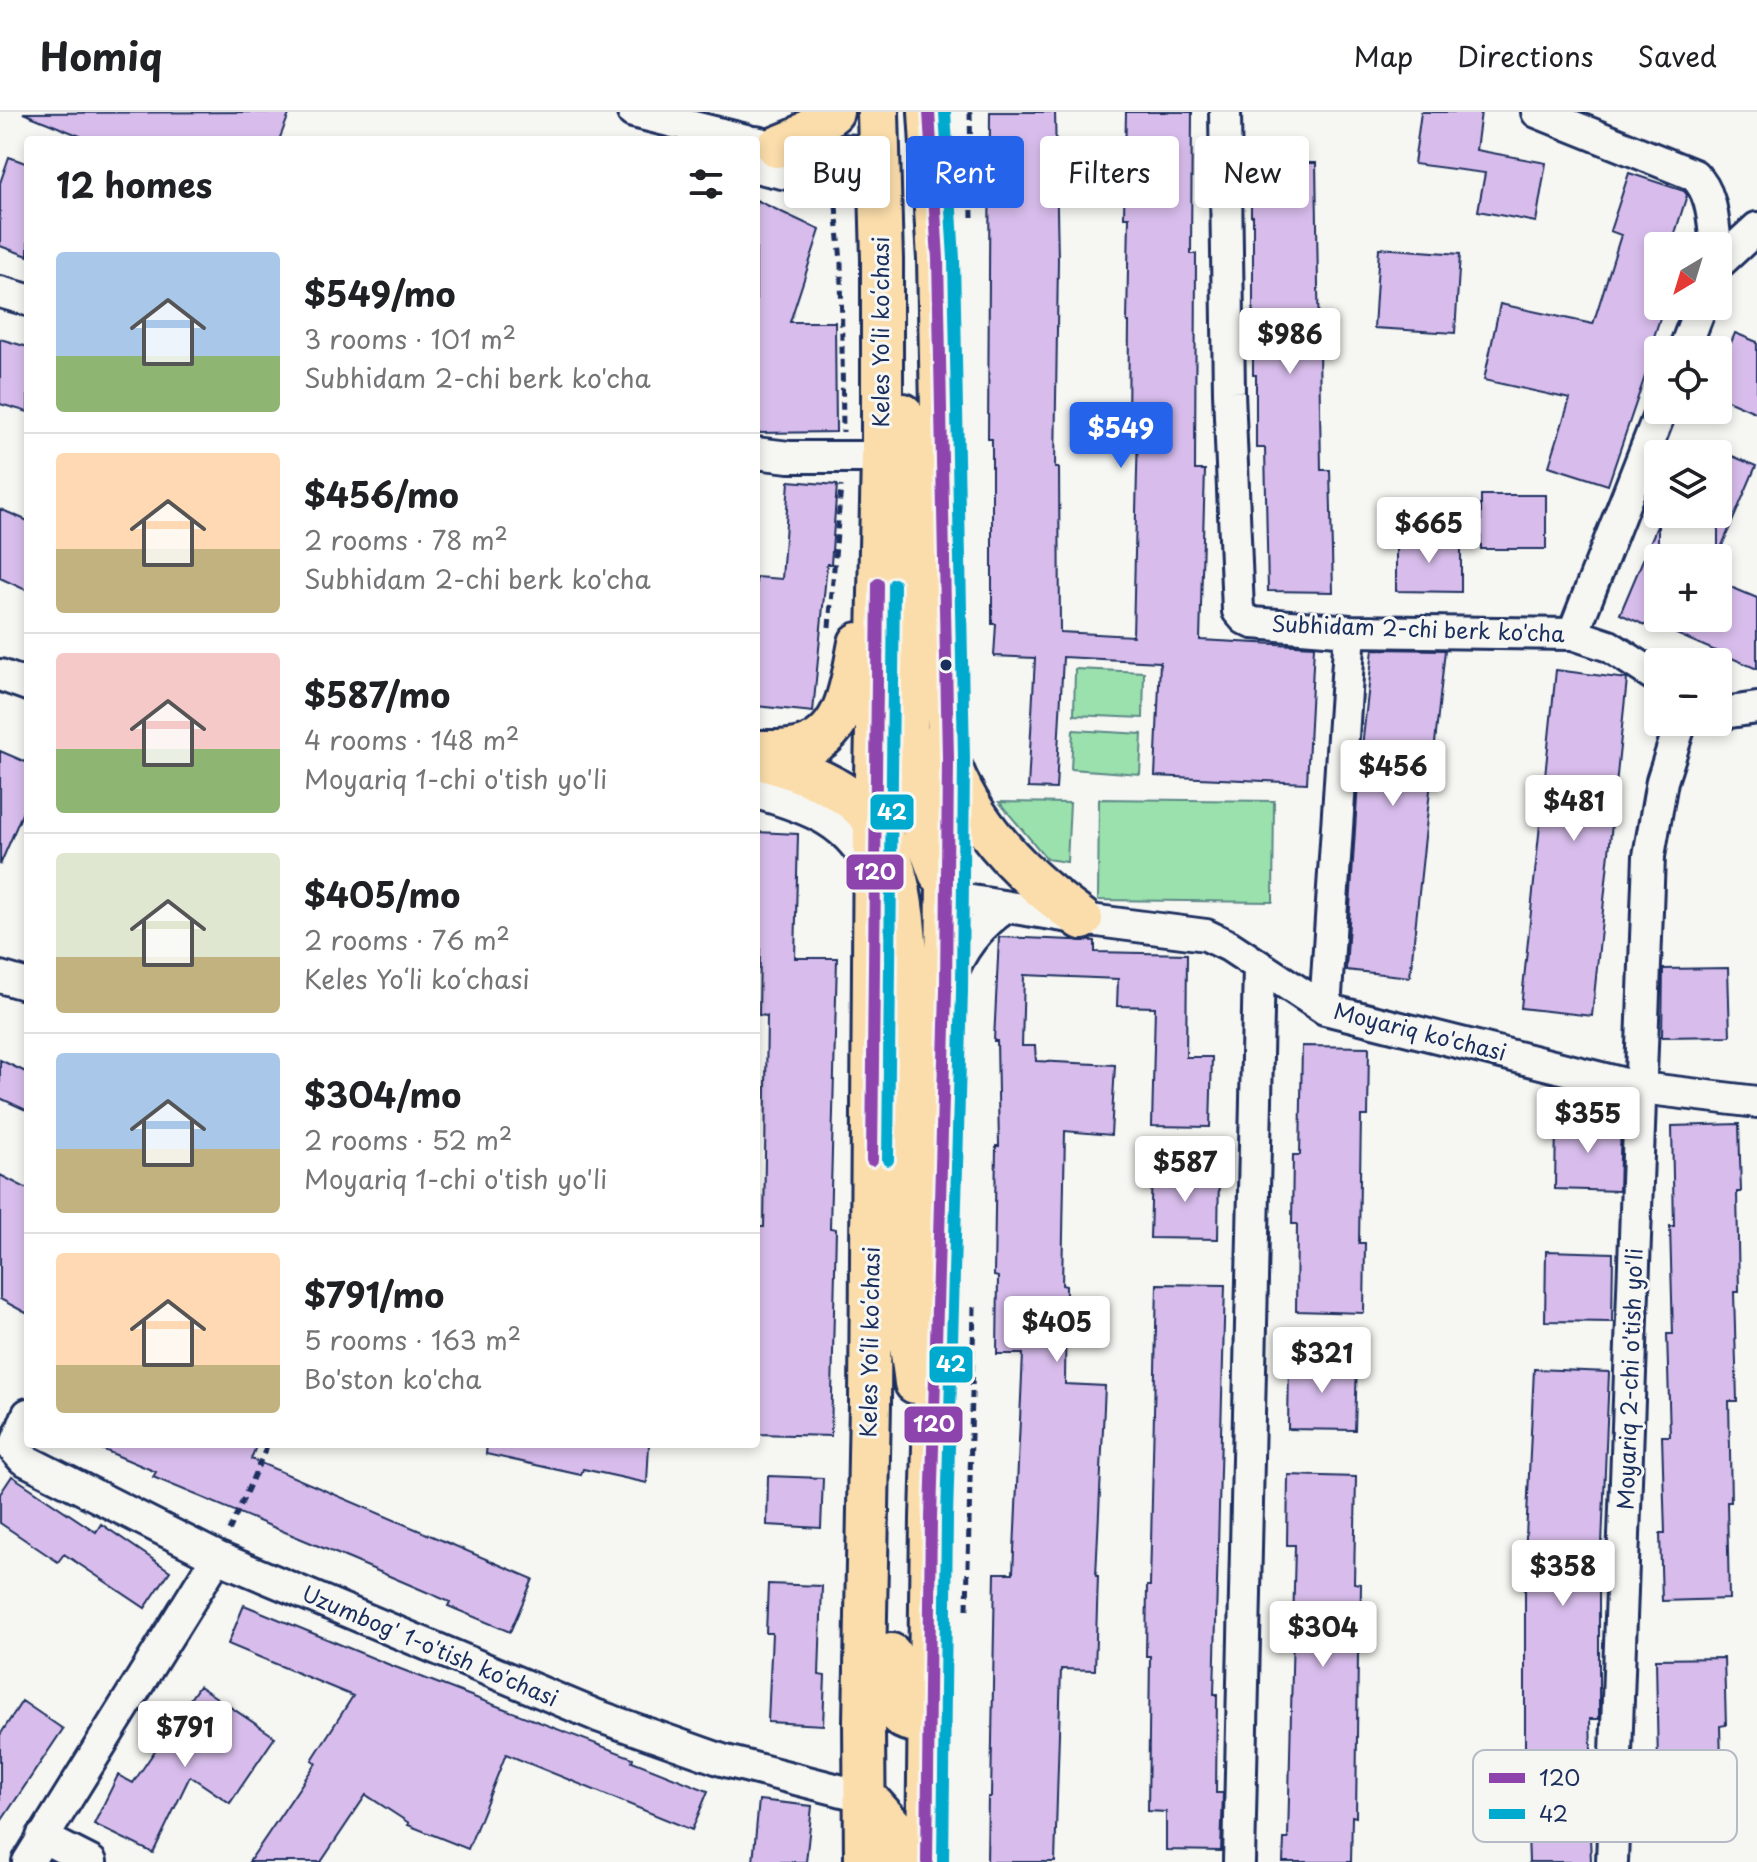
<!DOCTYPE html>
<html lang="en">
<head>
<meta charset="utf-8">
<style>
	:root { --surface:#fff; --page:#f6f6f6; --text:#202124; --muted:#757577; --line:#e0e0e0; --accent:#2563eb }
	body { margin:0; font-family:"Playpen Sans",sans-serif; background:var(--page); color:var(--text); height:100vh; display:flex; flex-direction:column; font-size:30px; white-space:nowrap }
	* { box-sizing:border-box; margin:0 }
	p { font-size:26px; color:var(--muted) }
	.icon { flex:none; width:44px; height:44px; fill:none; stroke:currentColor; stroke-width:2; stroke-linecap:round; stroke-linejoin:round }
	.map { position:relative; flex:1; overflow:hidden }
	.drawer { position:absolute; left:24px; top:24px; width:736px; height:1312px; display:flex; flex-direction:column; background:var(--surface); border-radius:8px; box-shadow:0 4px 12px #0003 }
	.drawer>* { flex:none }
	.hud { position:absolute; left:784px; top:24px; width:760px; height:72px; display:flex; gap:16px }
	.needle { width:52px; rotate:218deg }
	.fabs { position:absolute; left:1644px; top:120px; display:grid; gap:16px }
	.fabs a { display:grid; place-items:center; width:88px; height:88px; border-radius:8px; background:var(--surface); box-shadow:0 4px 12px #0003; font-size:40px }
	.price { position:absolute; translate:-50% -68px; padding:0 18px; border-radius:8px; background:#fff; color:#222; font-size:26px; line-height:52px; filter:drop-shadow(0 2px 4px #0008) }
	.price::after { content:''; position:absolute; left:50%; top:48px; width:24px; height:18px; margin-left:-12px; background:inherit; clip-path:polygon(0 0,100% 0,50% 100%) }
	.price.current { background:var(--accent); color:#fff }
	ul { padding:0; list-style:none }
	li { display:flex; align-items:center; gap:24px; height:200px; padding:0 32px }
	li+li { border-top:2px solid var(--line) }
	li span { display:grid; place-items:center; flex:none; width:224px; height:160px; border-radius:8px; color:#555 }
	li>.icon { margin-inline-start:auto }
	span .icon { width:96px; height:96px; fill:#fffc; stroke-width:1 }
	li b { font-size:34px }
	h2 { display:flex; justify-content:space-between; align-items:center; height:96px; padding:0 32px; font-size:34px }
	.chip { padding:0 28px; border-radius:8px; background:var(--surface); box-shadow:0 4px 12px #0003; font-size:28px; line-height:72px }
	.chip.current { background:var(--accent); color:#fff }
	header { display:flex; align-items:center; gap:48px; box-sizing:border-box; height:112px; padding:0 40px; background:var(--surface); border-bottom:2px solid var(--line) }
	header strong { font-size:38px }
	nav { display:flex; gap:44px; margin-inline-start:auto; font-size:28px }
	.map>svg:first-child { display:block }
	.green { fill:#9be1ad; stroke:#5b8886; stroke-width:2 }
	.building { fill:#d8bdec; stroke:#1b2f5e; stroke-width:2 }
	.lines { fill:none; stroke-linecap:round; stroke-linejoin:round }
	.minor-casing { stroke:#1b2f5e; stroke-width:36 }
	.major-casing { stroke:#1b2f5e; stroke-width:46 }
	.path { stroke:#1b2f5e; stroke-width:5; stroke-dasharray:8 6; stroke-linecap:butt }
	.minor { stroke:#f6f6f2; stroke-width:30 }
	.major { stroke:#fbddab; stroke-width:40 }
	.bus-1-casing { stroke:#f6f6f2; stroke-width:18 }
	.bus-2-casing { stroke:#f6f6f2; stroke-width:18 }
	.bus-1 { stroke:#8e44ad; stroke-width:12 }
	.bus-2 { stroke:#00a9ce; stroke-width:12 }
	.bus-dot { fill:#1b2f5e; stroke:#f6f6f2; stroke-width:3 }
	.labels { text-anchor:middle; stroke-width:6; stroke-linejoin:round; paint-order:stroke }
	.street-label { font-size:22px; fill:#1b2f5e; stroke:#f6f6f2 }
	.key { fill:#f6f6f2; stroke:#b4bac6; stroke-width:2 }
	.key-label { font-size:22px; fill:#1b2f5e }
	.line-badge { stroke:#f6f6f2; stroke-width:3 }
	.badge-label { font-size:22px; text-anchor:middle; font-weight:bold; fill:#fff }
</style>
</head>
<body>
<header>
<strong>Homiq</strong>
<nav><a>Map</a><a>Directions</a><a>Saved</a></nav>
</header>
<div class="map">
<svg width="1757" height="1750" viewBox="0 0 1757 1750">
	<rect width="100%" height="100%" fill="#f6f6f2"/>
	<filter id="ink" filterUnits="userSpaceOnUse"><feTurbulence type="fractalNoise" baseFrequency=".0125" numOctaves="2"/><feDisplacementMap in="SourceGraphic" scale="16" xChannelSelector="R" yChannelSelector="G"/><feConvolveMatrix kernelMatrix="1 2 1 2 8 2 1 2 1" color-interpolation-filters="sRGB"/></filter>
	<g filter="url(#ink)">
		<path class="green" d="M1075 557 1144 560 1143 606 1074 603Z
			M1073 618 1142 622 1140 662 1071 657Z
			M1099 687 1274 689 1273 790 1098 788Z
			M999 690 1070 691 1067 750 1047 747Z"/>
		<path class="building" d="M290 0 279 28H90L23 1Z
			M990 0H1055L1058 148 1055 356H1059L1060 520 1133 524 1138 318H1128L1129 210H1127L1129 105H1124L1126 0H1192L1191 142H1196L1195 358H1205L1200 528 1314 534 1307 671 1155 664 1160 550 1063 545 1056 677 1028 676 1035 546 994 544 996 512H992V327H988Z
			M1421 0H1481L1476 38 1546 51 1536 110 1478 99 1485 61 1414 52Z
			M9 45 28 52V144L0 134V71Z
			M1251 51H1316L1321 358H1330L1333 480 1268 479 1265 336H1256V263H1253V104H1251Z
			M1629 61 1684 79 1687 83 1671 134H1658V194H1664L1650 237 1654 238 1608 373 1549 354 1570 287 1484 268 1500 192 1593 212 1621 123 1610 119Z
			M756 88 820 118 790 210H835L836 320 756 321Z
			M1379 136 1460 142 1455 221 1374 216Z
			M1735 221 1757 230V301L1718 284V262Z
			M0 227 28 235V300L0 292Z
			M1718 338 1756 354 1718 443Z
			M789 369 837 373 831 452H827L813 600 756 594V465L782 467Z
			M1481 383H1546V437H1481Z
			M0 397 28 409V479L0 466Z
			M1658 412V506H1718V485L1724 472 1757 486V557L1658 514V519L1620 502Z
			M1396 426H1461V480L1396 479Z
			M1373 537 1445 538 1410 865 1346 858 1358 671Z
			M1556 558 1627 567 1592 904 1521 896Z
			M0 639 28 651V688L0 753Z
			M756 720 798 722 795 846H837L830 1116 836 1117 831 1324 756 1322V1115H764L767 904 759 903 760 836H756Z
			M999 825 1095 829V840L1187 842 1186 945H1212L1210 1015 1152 1014 1155 895 1117 894 1118 867 1024 863 1022 934H1035L1036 949 1115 953 1111 1023 1065 1019 1062 1173 1066 1174 1065 1272 1105 1274 1096 1464H1098L1095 1558 1061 1557 1055 1750H987L988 1685H991L995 1461H1013L1023 1242H997L998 1165 994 1164 996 1034H999L997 929H994Z
			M1728 856 1730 924 1662 925 1663 857Z
			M1302 934 1369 935 1368 1004H1361L1359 1131H1365L1364 1201 1296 1199 1297 1112H1292L1293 1043H1300Z
			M0 948 28 961V999L0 986Z
			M1556 1008 1621 1009 1619 1079 1555 1077Z
			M1739 1012 1741 1080H1737L1739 1180H1734L1737 1289H1729L1731 1390H1727L1729 1487 1662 1489 1660 1421H1665L1662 1324H1670L1667 1222H1673L1670 1114H1674L1672 1014Z
			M1152 1056 1219 1058 1218 1127 1150 1126Z
			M0 1063 28 1077V1202L0 1187Z
			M1546 1139 1613 1141 1612 1210 1545 1209Z
			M1157 1172 1225 1173 1214 1582H1217L1216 1681H1223L1221 1739 1166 1738V1700L1148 1699 1150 1544H1146L1147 1474H1150Z
			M1289 1247 1357 1249 1355 1318 1288 1317Z
			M1534 1257 1609 1260 1602 1433H1599V1607H1590L1593 1697H1589L1591 1750H1529L1525 1633V1446Z
			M90 1332H257L251 1347 533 1467 510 1520 448 1494 450 1490 352 1448 153 1365 156 1360Z
			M487 1332H649L647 1371 583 1357 581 1363 486 1342Z
			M1288 1363 1356 1365 1354 1471 1361 1472 1360 1541H1358L1356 1705 1352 1704 1351 1750H1283L1284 1727H1288L1295 1433H1287Z
			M12 1364 96 1420 101 1412 170 1459 145 1496 64 1442 58 1450 0 1411V1382Z
			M768 1364 823 1366 821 1416 767 1413Z
			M768 1472 822 1474 819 1563 825 1564 823 1613 768 1610 772 1521H766Z
			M244 1493 390 1553 633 1646 632 1649 708 1679 692 1718 506 1642 468 1737 408 1713 409 1711 366 1683 321 1750H249L316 1651 312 1648 353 1584 228 1532Z
			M1724 1546 1726 1613 1720 1614 1723 1720 1655 1721 1654 1654H1658L1656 1547Z
			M199 1574 275 1625 230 1691 190 1664 153 1741 94 1712 118 1663 133 1671Z
			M22 1589 63 1617 0 1711V1623Z
			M759 1688 812 1694 806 1750H753Z"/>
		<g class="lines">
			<g class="minor-casing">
				<path id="minor" d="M633 0 746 28
					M1225 0 1229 280 1238 499 1245 507 1253 511 1350 519 1573 522 1609 534 1658 566
					M1537 0 1694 63C1713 81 1713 109 1716 134
					M756 30 777 35 879 40
					M756 55C798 66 837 71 880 67
					M1718 152 1757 116
					M0 180 28 188
					M1684 238 1701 194
					M756 341 789 345H882
					M1573 522 1661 298
					M0 563 28 573
					M1718 596 1730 600 1757 596
					M756 681C806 695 854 711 872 764
					M947 785 1082 807 1206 823 1229 834 1325 897 1641 976 1757 990
					M0 865 28 873
					M949 869C960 838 978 814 1005 796
					M1325 897 1350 519
					M28 1302 14 1337 23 1347 217 1445 598 1604 722 1648 866 1685
					M42 1725 91 1750
					M28 1750 217 1445
					M1239 1750 1259 854
					M1612 1750 1649 744 1662 669 1681 610"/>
			</g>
			<g class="major-casing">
				<path id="major" d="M777 35 799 26 833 0
					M903 302 912 372 907 615 916 698 939 761
					M756 639C771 639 786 640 801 636 847 624 851 570 859 531
					M756 646C797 657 851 675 876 713 918 778 907 915 906 993 906 1059 903 1126 906 1193 907 1219 912 1245 915 1271
					M951 654C976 719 1027 768 1082 807
					M891 1542C892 1576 880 1613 928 1610
					M866 1685 892 1714 900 1750
					M865 1750 864 1610 870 1291 874 709 882 345V148L878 0
					M927 1750 931 1406 946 879 948 647 938 147 929 0"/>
			</g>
			<path class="path" d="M970 0 972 105
				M836 94 841 150 843 320
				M829 515 841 374
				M229 1419 268 1332
				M967 1497 974 1195"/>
			<use href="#minor" class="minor"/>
			<use href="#major" class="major"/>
			<g class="bus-1-casing">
				<path id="bus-1" d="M872 1048 878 472
					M927 1750 931 1406 946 879 948 647 938 147 929 0"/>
			</g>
			<g class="bus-2-casing">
				<path id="bus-2" d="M888 1048 894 472
					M943 1750 947 1406 962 879 964 647 954 147 945 0"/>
			</g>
			<use href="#bus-1" class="bus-1"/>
			<use href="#bus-2" class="bus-2"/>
		</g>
	</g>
	<circle class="bus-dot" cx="946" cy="553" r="7"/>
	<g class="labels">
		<g class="street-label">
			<text transform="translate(881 220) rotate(-90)" y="8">Keles Yoʻli koʻchasi</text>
			<text transform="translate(1418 517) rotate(2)" y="8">Subhidam 2-chi berk ko'cha</text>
			<text transform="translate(1420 920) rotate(14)" y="8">Moyariq ko'chasi</text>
			<text transform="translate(870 1230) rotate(-89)" y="8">Keles Yoʻli koʻchasi</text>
			<text transform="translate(1630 1267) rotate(-88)" y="8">Moyariq 2-chi o'tish yo'li</text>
			<text transform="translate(430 1534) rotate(23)" y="8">Uzumbog' 1-o'tish ko'chasi</text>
		</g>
	</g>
	<rect x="1473" y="1638" width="264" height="92" rx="12" class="key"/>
	<rect x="1489" y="1661" width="36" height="10" fill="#8e44ad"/>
	<rect x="1489" y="1697" width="36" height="10" fill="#00a9ce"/>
	<g class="key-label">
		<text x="1539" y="1674">120</text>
		<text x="1539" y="1710">42</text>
	</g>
	<g class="line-badge">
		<rect x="869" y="681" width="46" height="38" rx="8" fill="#00a9ce"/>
		<rect x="845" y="741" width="60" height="38" rx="8" fill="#8e44ad"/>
		<rect x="928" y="1233" width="46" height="39" rx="8" fill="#00a9ce"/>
		<rect x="903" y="1293" width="61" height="39" rx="8" fill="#8e44ad"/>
	</g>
	<g class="badge-label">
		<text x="892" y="708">42</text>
		<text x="875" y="768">120</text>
		<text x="951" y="1260">42</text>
		<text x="934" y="1320">120</text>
	</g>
</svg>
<div class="fabs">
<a><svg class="needle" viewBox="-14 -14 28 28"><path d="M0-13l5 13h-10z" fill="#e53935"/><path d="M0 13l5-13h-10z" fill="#757577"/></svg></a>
<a><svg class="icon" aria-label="locate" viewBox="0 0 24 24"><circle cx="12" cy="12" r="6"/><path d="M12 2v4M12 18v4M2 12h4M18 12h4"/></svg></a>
<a><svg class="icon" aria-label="layers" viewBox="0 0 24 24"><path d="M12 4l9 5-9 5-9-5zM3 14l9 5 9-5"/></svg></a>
<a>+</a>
<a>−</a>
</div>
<b class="price" style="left:1290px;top:264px">$986</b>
<b class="price current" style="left:1121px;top:358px">$549</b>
<b class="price" style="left:1429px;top:453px">$665</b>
<b class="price" style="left:1393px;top:696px">$456</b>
<b class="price" style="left:1574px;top:731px">$481</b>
<b class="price" style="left:1588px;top:1043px">$355</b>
<b class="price" style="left:1185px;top:1092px">$587</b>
<b class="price" style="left:1057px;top:1252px">$405</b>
<b class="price" style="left:1322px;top:1283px">$321</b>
<b class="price" style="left:1563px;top:1496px">$358</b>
<b class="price" style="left:1323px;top:1557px">$304</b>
<b class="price" style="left:185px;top:1657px">$791</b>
<div class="hud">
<a class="chip">Buy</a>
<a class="chip current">Rent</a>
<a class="chip">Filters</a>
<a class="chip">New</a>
</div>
<section class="drawer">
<h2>12 homes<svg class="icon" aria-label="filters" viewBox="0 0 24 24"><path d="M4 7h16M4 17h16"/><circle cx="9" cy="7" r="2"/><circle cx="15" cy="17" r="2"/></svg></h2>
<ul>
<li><span style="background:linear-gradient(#a9c7e8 65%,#8fb573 0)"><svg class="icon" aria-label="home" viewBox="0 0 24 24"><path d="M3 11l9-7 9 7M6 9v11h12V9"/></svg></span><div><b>$549/mo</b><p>3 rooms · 101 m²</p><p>Subhidam 2-chi berk ko'cha</p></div></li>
<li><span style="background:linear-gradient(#ffd9b3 60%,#c2b280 0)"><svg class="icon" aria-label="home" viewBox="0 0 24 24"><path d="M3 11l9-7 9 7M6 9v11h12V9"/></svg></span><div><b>$456/mo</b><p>2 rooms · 78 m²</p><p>Subhidam 2-chi berk ko'cha</p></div></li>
<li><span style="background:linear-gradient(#f6c9c9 60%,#8fb573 0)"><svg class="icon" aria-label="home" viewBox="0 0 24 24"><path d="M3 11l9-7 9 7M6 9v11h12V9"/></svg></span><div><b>$587/mo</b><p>4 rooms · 148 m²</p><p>Moyariq 1-chi o'tish yo'li</p></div></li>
<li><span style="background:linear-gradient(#dfe7d0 65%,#c2b280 0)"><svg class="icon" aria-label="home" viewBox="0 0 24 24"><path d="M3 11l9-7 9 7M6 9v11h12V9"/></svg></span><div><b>$405/mo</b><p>2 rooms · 76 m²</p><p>Keles Yoʻli koʻchasi</p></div></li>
<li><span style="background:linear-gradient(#a9c7e8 60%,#c2b280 0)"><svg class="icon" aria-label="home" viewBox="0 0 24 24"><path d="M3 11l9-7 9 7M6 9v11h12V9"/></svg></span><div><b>$304/mo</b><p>2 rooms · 52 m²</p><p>Moyariq 1-chi o'tish yo'li</p></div></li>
<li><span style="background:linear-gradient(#ffd9b3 70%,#c2b280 0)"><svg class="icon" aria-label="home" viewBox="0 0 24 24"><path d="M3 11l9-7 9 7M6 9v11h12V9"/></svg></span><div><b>$791/mo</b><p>5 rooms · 163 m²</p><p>Bo'ston ko'cha</p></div></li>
</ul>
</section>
</div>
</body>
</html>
